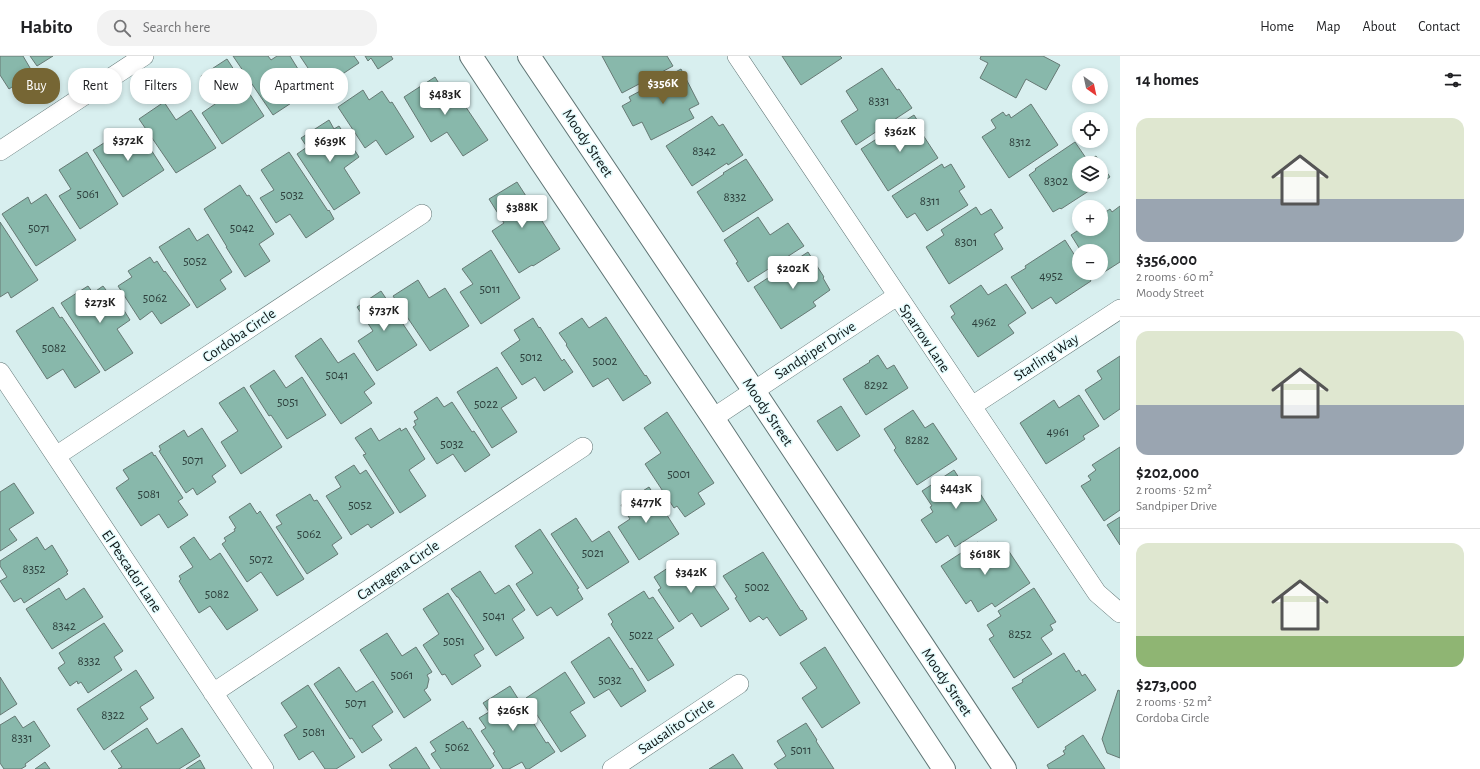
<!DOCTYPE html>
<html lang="en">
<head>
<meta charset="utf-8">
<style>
	:root { --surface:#fff; --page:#f2f2f2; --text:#202124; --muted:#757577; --line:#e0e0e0; --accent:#766634 }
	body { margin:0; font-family:"Alegreya Sans",sans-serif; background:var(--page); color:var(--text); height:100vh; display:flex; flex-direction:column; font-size:15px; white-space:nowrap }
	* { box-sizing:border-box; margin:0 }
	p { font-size:13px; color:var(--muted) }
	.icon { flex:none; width:22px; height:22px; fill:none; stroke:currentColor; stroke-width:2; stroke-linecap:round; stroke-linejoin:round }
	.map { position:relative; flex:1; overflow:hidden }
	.details { display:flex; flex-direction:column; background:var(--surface); width:360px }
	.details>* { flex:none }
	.hud { position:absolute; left:12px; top:12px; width:380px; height:36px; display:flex; gap:8px }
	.needle { width:26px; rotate:147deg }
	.tools { position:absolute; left:1072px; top:12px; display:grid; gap:8px }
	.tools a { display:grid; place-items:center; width:36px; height:36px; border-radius:50%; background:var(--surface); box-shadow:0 2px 6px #0003; font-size:20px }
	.price { position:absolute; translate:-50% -34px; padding:0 9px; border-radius:4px; background:#fff; color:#222; font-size:13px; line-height:26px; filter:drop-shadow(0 1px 2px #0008) }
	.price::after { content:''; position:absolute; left:50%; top:24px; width:12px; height:9px; margin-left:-6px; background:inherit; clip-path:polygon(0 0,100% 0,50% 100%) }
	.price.current { background:var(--accent); color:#fff }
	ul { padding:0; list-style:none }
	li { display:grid; align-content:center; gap:8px; height:212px; padding:0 16px }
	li+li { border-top:1px solid var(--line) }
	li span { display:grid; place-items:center; height:124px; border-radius:12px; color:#555 }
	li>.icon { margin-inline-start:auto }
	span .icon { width:72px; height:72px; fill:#fffc; stroke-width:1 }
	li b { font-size:17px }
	h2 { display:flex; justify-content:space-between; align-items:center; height:48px; padding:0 16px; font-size:17px }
	.tag { padding:0 14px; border-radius:16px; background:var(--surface); box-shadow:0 2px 6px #0003; font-size:14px; line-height:36px }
	.tag.current { background:var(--accent); color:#fff }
	header { display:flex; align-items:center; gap:24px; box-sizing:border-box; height:56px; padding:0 20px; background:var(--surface); border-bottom:1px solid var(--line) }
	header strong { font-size:19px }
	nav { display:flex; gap:22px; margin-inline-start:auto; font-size:14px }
	.search { width:280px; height:36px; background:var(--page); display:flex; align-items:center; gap:10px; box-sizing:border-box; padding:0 14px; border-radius:16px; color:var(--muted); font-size:15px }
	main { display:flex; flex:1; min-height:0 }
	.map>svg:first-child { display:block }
	.building { fill:#88b8ab; stroke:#667974 }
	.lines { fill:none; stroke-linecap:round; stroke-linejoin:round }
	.street-casing { stroke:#5f7474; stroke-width:20 }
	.secondary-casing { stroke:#5f7474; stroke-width:24 }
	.street { stroke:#fff; stroke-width:19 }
	.secondary { stroke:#fff; stroke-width:22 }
	.labels { text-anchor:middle; stroke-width:3; stroke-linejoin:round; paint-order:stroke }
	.number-label { font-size:13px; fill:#2c3e3b }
	.street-label { font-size:15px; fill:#0d1516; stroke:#e5fcfd }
</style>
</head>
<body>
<header>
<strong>Habito</strong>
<div class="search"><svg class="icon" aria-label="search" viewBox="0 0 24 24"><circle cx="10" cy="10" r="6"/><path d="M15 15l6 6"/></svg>Search here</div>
<nav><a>Home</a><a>Map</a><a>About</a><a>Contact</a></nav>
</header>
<main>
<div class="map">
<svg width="1120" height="713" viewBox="0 0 1120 713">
	<rect width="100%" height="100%" fill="#d8efef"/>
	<path class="building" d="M0 0H23L33 17 9 33 0 19Z
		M30 0H53L37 10Z
		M233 0H268L271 4 277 0H290L311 34 273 59Z
		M300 0H354L359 7 323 31 317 23 316 24Z
		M365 0H391L393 3 378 13 371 2 368 5Z
		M602 0H667L673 10 622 37Z
		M782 0H840L842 2 801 29Z
		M981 0H1043L1060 9 1046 34 1026 23 1016 42 980 22 988 7 980 3Z
		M227 3 264 60 222 88 202 57 218 46 201 20Z
		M882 12 897 34 899 33 912 52 856 89 841 65 858 54 846 35Z
		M681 13 699 48 689 53 694 62 651 84 642 66 633 70 622 50 631 45 629 41Z
		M435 21 443 34 451 29 488 84 463 100 447 76 431 86 404 41Z
		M363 34 369 44 382 35 390 47 392 46 414 81 386 99 376 84 365 92 338 51Z
		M164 46 176 64 191 54 216 92 176 117 139 63Z
		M1031 48 1058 89 1009 122 982 81 996 72 991 64 1003 56 1006 60 1009 58 1011 62Z
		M914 59 924 75 921 76 938 102 888 135 861 93Z
		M712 60 719 70 723 68 743 99 728 109 727 107 692 130 666 90Z
		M329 64 334 73 339 70 359 101 344 112 360 137 334 154 297 98 307 91 301 82Z
		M139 75 164 114 123 141 93 94 121 76 126 84Z
		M1075 86 1088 105 1096 100 1110 121 1101 127V107H1079V129H1098L1061 153 1060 152 1053 156 1029 119 1036 114 1035 113Z
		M87 96 118 148 80 173 59 140 71 133 59 114Z
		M289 96 328 155 329 154 334 163 306 182 290 158 276 167 260 142 274 134 261 114Z
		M746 103 773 144 723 176 697 136 724 118 723 117Z
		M942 108 944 112 951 108 965 131 959 135 968 149 927 175 915 157 907 162 892 140Z
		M517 126 560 193 533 210 532 209 519 217 492 175 504 167 489 143Z
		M240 129 247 140 249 139 274 178 259 188 270 205 245 221 226 191H227L204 153Z
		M46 138 76 184 36 210 2 158 28 141 31 148Z
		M1120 150V206L1098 220 1095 217H1101V195H1081L1071 179 1080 173H1101V159L1110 153 1112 156Z
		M976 151 981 159 991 153 1003 172 994 178 1003 193 949 228 926 191 944 179 941 174Z
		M758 161 770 179 788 167 804 190 748 226 736 207 738 206 724 184Z
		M0 166 38 224 11 242 8 236 0 241Z
		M189 172 197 185 208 178 232 216 220 224 226 233 197 252 159 191Z
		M1065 184 1079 206V217H1086L1091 225 1056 248 1051 241 1032 253 1011 221 1026 212 1025 210Z
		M491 194 520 242 481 268 460 236 473 228 462 213Z
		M808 196 824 221 823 222 830 234 813 246 816 250 781 273 754 231Z
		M150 201 154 207 157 205 164 216 165 215 190 249 161 268 152 255 140 264 118 230 132 221 128 215Z
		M418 224 429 242 445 232 469 270 430 295 393 240Z
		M1006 228 1026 257 1008 269 1014 277 978 301 951 261 955 258 950 250 981 229 988 239Z
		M88 230 93 237 103 230 112 242 115 240 130 264 117 273 133 297 105 315 61 247Z
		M381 235 417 289 377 315 358 285 373 275 357 251Z
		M53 251 60 262 62 261 100 316 75 332 63 313 47 323 16 275Z
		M606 261 645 320 646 319 651 327 623 345 608 322 593 331 566 289 567 288 559 277 582 262 589 272Z
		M533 262 539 272 540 271 562 305 564 303 573 316 544 335 535 321 522 329 501 297 520 284 514 274Z
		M321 282 338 307 354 297 375 328 364 336 372 347 341 368 295 300Z
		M878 299 887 313 894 309 908 332 866 359 843 323 870 306 869 305Z
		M1120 300V353L1104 364 1085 334 1102 323 1097 315Z
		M497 311 517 342 501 352 517 376 492 392 457 336Z
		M274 314 286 332 302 321 326 359 287 383 271 359 269 360 250 330Z
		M244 331 282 391 241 418 221 386 238 375 219 347Z
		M1079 339 1099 370 1083 380 1085 383 1046 408 1020 367 1054 344 1059 352Z
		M437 341 444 351 452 346 472 376 474 375 490 399 465 416 453 398 437 408 413 371 416 369 414 365 418 363 414 356Z
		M841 350 860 380 837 395 817 365Z
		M913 354 925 372 933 367 957 403 917 429 894 394 896 392 884 373Z
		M667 356 714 427 698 437 705 448 685 461 677 450 674 452 645 408 661 397 644 372Z
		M202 372 226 410 212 420 216 426 197 439 193 432 186 437 159 395 161 394 159 390 184 374 188 381Z
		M371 372 379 385 400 372 401 375 406 372 425 403 409 414 426 440 400 457 363 399 366 398 355 382Z
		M1120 391V454L1104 465 1081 430 1091 424 1088 420 1096 414 1092 409Z
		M152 396 154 400 155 399 183 442 178 445 188 459 168 472 159 458 141 470 116 432 129 423 123 414Z
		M354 409 360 418 366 414 394 457 371 472 368 468 351 479 326 440 341 431 335 421Z
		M954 414 966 433 974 428 997 464 955 491 948 479 936 487 921 464 933 456 930 451 932 450 922 435Z
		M14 427 34 457 9 473 17 484 0 495V436Z
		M649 431 679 478 639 504 618 471 630 463 621 449Z
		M310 438 314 445 317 444 342 482 332 489 338 498 307 518 276 471 282 468 276 459Z
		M250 447 257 458 260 455 304 523 277 540 261 516 247 526 222 488 226 485 224 482 235 475 234 473 236 472 229 461Z
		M1120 461V489L1107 469Z
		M576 462 592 486 609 475 629 506 587 533 551 478Z
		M540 473 579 532 577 533 583 543 557 560 551 551 537 560 516 528 533 517 515 490Z
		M37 481 45 494 52 489 68 515 66 516 68 518 24 547 21 542 14 546 0 525 7 521 0 510V505Z
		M194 481 210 504 220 497 258 554 227 574 210 550 199 557 179 525 181 523 179 520 193 511 180 491Z
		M978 486 987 499 1004 488 1030 527 995 551 992 547 978 556 971 544 966 548 941 510Z
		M763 496 801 555 802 554 807 563 780 580 767 561 763 564 759 560 750 566 735 542 737 541 723 520Z
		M677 506 685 517 699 508 729 553 701 571 692 557 679 566 658 534 661 532 654 521Z
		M480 515 495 538 509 529 525 554 512 563 524 582 496 600 458 541H457L451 533Z
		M59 532 66 544 84 532 103 561 52 593 26 553Z
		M1034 532 1056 566 1050 569 1053 574 1041 582 1052 598 1014 622 989 583 994 580 987 569 1001 560 998 555Z
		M644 535 649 543 653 541 674 572 657 583 674 609 648 625 611 568 613 566 608 558Z
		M448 537 484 593 474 599 481 610 452 629 445 618 442 619 423 589 439 578 423 553Z
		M104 567 123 595 114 601 122 614 88 637 81 626 78 628 77 625 70 630 58 612 65 607 59 597Z
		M387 577 402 600 416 591 432 616 427 619 429 623 427 632 424 634 431 644 404 662 360 594Z
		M609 581 630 613 632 612 646 635 621 651 609 633 594 642 571 606Z
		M825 591 860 647 822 672 802 642 817 632 800 607Z
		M1064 597 1076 616 1079 614 1082 620 1085 618 1096 634 1038 672 1012 632 1023 626 1022 624Z
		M339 611 356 636 373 625 393 656 372 670 382 684 362 697 352 682 350 683 314 628Z
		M136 614 154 642 140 651 148 663 104 694 77 653Z
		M565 616 585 647 570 656 586 680 561 696 526 642Z
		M0 621 17 648 0 659Z
		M308 629 355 701 336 713H325L313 695 299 704 284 679 297 671 281 647Z
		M510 630 546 687 548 686 555 696 529 713H526L522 706 509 713H503L493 697 495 696 481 675 486 672 479 662 489 656 483 647Z
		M1118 634 1120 635V702L1107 697 1102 683Z
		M15 660 23 672 34 665 50 690 25 708 26 710 21 713H4L0 707V669Z
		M463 665 468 673 470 672 494 710 490 713H441L431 698 436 695 430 686Z
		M806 667 817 684 816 685 834 713H778L774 708 786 700 777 685Z
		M147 672 157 688 182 672 200 700 179 713H118L122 711 111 695Z
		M1083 679 1105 713H1049L1047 709 1065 698 1063 695 1066 693 1065 691Z
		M416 691 430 713H392L389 709Z
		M733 698 743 713H709Z
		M200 704 205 713H186Z
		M45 706 50 713H35Z"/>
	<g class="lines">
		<g class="street-casing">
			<path id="street" d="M737 0 1097 537 1120 557
				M0 95 144 0
				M0 316 264 713
				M972 350 1120 253
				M713 362 897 240
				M56 400 422 158
				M213 637 583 391
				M612 713 739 628"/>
		</g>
		<g class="secondary-casing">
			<path id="secondary" d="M471 0 541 106 713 362 944 713
				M529 0 754 335 1005 713"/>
		</g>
		<use href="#street" class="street"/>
		<use href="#secondary" class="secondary"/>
	</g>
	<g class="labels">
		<g class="number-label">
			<text x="879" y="49">8331</text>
			<text x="1020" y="90">8312</text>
			<text x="704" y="99">8342</text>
			<text x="1056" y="129">8302</text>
			<text x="88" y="142">5061</text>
			<text x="292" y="143">5032</text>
			<text x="735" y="145">8332</text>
			<text x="930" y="149">8311</text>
			<text x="39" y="176">5071</text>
			<text x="242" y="176">5042</text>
			<text x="966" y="190">8301</text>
			<text x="195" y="209">5052</text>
			<text x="1051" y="224">4952</text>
			<text x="490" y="237">5011</text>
			<text x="155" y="246">5062</text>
			<text x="984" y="270">4962</text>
			<text x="54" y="296">5082</text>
			<text x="531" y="305">5012</text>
			<text x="605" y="309">5002</text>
			<text x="337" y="323">5041</text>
			<text x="876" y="333">8292</text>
			<text x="288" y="350">5051</text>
			<text x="486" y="352">5022</text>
			<text x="1058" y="380">4961</text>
			<text x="917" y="388">8282</text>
			<text x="452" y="392">5032</text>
			<text x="193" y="408">5071</text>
			<text x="679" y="422">5001</text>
			<text x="149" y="442">5081</text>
			<text x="360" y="453">5052</text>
			<text x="309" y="482">5062</text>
			<text x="593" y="501">5021</text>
			<text x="261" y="507">5072</text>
			<text x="34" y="517">8352</text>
			<text x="757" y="535">5002</text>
			<text x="217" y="542">5082</text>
			<text x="494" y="564">5041</text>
			<text x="64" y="574">8342</text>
			<text x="1020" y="582">8252</text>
			<text x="641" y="583">5022</text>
			<text x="454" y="589">5051</text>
			<text x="89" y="609">8332</text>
			<text x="402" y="623">5061</text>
			<text x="610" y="628">5032</text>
			<text x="356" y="651">5071</text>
			<text x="113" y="663">8322</text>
			<text x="314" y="680">5081</text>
			<text x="22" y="686">8331</text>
			<text x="457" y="695">5062</text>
			<text x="801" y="698">5011</text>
		</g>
		<g class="street-label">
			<text transform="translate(588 87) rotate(56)" y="5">Moody Street</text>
			<text transform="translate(239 279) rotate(-34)" y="5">Cordoba Circle</text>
			<text transform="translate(925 282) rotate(56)" y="5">Sparrow Lane</text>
			<text transform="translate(815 294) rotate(-33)" y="5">Sandpiper Drive</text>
			<text transform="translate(1046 301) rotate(-33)" y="5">Starling Way</text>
			<text transform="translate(768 356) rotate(56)" y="5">Moody Street</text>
			<text transform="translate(398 514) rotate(-34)" y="5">Cartagena Circle</text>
			<text transform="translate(132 515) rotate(56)" y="5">El Pescador Lane</text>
			<text transform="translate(947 626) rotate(56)" y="5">Moody Street</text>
			<text transform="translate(676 670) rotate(-34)" y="5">Sausalito Circle</text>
		</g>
	</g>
</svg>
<div class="tools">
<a><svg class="needle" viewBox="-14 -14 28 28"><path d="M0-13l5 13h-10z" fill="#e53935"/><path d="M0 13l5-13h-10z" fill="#757577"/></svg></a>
<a><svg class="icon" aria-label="locate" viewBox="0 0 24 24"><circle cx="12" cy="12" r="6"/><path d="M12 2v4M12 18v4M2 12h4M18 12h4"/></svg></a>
<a><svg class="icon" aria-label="layers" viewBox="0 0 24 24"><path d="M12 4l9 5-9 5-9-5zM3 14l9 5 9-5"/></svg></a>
<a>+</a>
<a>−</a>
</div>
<b class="price current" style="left:663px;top:49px">$356K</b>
<b class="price" style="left:445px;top:60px">$483K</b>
<b class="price" style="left:900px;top:97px">$362K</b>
<b class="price" style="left:128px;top:106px">$372K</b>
<b class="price" style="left:330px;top:107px">$639K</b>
<b class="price" style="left:522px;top:173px">$388K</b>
<b class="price" style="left:793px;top:234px">$202K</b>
<b class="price" style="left:100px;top:268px">$273K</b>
<b class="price" style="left:384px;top:276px">$737K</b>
<b class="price" style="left:956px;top:454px">$443K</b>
<b class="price" style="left:646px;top:468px">$477K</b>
<b class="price" style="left:985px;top:520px">$618K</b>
<b class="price" style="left:691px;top:538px">$342K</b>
<b class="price" style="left:513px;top:676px">$265K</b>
<div class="hud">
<a class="tag current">Buy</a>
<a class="tag">Rent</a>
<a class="tag">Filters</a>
<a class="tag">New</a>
<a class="tag">Apartment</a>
</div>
</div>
<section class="details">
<h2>14 homes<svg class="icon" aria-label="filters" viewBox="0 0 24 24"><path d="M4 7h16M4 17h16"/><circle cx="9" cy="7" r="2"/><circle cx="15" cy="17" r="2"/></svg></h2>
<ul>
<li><span style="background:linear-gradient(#dfe7d0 65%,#9aa5b1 0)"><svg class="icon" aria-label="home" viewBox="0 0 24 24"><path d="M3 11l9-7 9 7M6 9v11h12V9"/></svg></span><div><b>$356,000</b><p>2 rooms · 60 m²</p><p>Moody Street</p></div></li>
<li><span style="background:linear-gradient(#dfe7d0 60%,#9aa5b1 0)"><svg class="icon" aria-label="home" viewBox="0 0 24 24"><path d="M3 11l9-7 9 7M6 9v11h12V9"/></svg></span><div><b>$202,000</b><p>2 rooms · 52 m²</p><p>Sandpiper Drive</p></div></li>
<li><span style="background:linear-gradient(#dfe7d0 75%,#8fb573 0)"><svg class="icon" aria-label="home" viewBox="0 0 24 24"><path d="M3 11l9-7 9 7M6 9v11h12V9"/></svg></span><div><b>$273,000</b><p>2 rooms · 52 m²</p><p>Cordoba Circle</p></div></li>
</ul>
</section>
</main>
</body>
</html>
